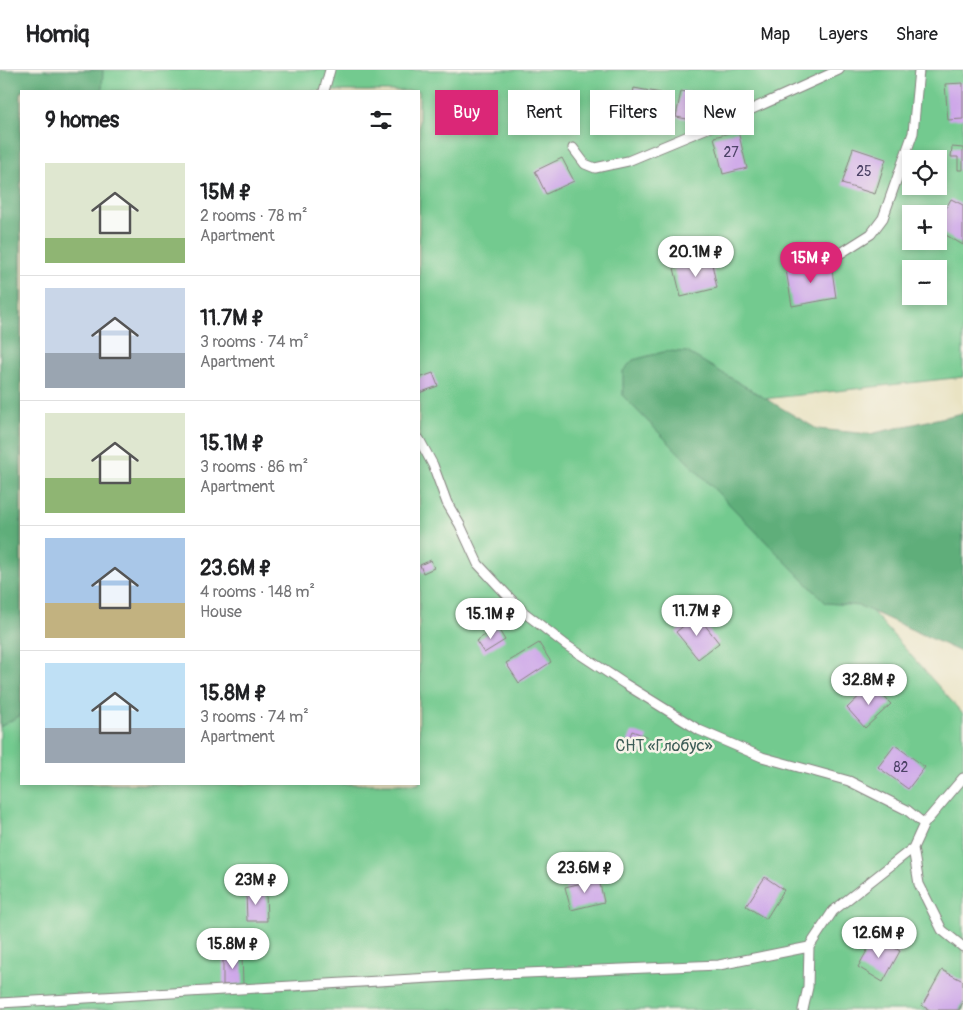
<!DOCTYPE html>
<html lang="en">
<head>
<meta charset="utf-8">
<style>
	:root { --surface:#fff; --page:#f6f6f6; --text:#202124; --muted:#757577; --line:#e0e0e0; --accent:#db2777 }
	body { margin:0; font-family:Pangolin,sans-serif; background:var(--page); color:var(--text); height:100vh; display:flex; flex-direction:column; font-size:19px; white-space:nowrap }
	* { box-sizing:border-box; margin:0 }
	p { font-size:16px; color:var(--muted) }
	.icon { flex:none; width:28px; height:28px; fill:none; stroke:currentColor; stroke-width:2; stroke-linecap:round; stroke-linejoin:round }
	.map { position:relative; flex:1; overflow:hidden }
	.details { position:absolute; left:20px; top:20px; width:400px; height:695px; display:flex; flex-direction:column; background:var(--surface); border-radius:0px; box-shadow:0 2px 8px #0003 }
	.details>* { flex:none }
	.top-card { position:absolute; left:435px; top:20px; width:452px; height:45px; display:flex; gap:10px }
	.tools { position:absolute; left:902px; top:80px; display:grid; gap:10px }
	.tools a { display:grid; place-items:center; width:45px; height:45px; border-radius:0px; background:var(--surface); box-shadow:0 2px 8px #0003; font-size:25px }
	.price { position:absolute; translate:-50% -42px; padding:0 11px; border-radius:18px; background:#fff; color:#222; font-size:16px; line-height:32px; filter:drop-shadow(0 1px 2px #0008) }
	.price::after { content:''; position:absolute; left:50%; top:30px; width:15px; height:11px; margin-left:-8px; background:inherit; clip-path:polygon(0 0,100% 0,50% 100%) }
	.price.current { background:var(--accent); color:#fff }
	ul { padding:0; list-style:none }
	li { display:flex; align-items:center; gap:15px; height:125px; padding:0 25px }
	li+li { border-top:1px solid var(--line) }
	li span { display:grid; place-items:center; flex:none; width:140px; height:100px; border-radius:0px; color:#555 }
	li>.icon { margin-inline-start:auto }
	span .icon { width:60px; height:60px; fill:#fffc; stroke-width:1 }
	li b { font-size:21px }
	h2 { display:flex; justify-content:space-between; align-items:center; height:60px; padding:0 25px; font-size:21px }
	.pill { padding:0 18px; border-radius:0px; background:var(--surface); box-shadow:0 2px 8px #0003; font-size:18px; line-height:45px }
	.pill.current { background:var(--accent); color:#fff }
	header { display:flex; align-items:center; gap:30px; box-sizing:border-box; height:70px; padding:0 25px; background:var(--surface); border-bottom:1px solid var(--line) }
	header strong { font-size:24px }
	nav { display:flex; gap:28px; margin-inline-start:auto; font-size:18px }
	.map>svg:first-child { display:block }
	.green { fill:#73ca8f; stroke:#4a7665; fill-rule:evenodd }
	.forest { fill:#5eae7a; stroke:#40685a }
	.building { fill:#cca4e9 }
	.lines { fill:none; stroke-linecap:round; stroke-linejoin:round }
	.service-casing { stroke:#86827f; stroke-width:11 }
	.service { stroke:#fff; stroke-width:9 }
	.labels { text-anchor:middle; stroke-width:5; stroke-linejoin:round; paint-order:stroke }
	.number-label { font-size:14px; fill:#4c4266 }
	.park-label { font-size:16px; fill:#3e5d58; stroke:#f7f3e8 }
</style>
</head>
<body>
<header>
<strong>Homiq</strong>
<nav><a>Map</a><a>Layers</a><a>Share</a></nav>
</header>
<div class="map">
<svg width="963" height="940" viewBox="0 0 963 940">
	<rect width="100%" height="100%" fill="#f7f3e8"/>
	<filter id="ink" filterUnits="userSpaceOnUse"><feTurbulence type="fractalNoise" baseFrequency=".02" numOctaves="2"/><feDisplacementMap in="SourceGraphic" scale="10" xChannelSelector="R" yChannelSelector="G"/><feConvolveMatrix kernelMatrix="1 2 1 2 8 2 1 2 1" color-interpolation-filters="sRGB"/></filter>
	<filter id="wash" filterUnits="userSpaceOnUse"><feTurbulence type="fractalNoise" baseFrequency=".0096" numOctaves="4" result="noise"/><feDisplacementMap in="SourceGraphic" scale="20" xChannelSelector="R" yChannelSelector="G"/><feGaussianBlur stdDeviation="1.12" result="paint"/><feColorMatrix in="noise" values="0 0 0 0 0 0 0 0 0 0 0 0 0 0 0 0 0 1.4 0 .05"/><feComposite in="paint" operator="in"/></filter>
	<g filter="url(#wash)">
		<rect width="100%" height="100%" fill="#e9e3c3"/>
		<path class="green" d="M68 0H963V307L691 337 963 644V940H0V241L21 166V714H419V21H62ZM911 89H939V116H911ZM911 144H939V171H911ZM911 199H939V226H911Z"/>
		<path class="forest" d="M0 0H103L102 21H21V645L0 657Z
			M667 281 687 282 817 359 870 364 963 343V583L860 536 826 533 623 326V301L633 290Z"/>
		<g id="blocks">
			<path class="building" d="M963 13V49L948 50 945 14Z
				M634 18 661 23 653 61 627 56Z
				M681 21 703 25 698 51 676 47Z
				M738 61 747 98 723 104 714 67Z
				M952 77 963 78V100H958V87H951Z
				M853 78 886 89 875 124 842 114Z
				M562 88 574 111 546 124 535 101Z
				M951 129 963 135V175L939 161V151Z
				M711 189 717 218 681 227 674 198Z
				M831 193 836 228 792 236 786 200Z
				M433 303 438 316 419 323V308Z
				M431 490 434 498 423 503 420 495Z
				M697 545 719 573 698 589 676 562Z
				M497 557 505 570 484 583 476 571Z
				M539 573 551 592 519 613 506 593Z
				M872 614 891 634 865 658 847 638Z
				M632 661 648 667 642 682 626 676Z
				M895 675 925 697 908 719 878 697Z
				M765 807 784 820 766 849 746 836Z
				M599 809 604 832 571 840 565 817Z
				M246 822H266L267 851H247Z
				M875 866 900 881 883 912 858 897Z
				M223 886H242L243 914 223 915Z
				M942 900 963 911V932L959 940H930L922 936Z"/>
		</g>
	</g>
	<g filter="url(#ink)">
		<use href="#blocks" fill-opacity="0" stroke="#86827f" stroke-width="1"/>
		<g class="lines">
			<g class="service-casing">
				<path id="service" d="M324 21 330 0
					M573 78 585 94 595 98 628 91 739 45 839 0
					M841 183 871 164 883 148 913 63 919 0
					M419 369 433 395 447 433 460 455 478 494 521 540 566 575 625 614 699 660 762 687 849 711 907 740 924 754
					M913 778 919 814 942 860 963 877
					M0 933 500 904 719 895 809 877
					M803 940 808 917 809 877 833 841 913 778 924 754 963 708"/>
			</g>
			<use href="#service" class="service"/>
		</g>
	</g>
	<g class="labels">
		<g class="number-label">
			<text x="731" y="87">27</text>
			<text x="864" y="106">25</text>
			<text x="901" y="702">82</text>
		</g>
		<g class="park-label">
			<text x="664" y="681">СНТ «Глобус»</text>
		</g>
	</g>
</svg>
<div class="tools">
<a><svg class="icon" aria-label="locate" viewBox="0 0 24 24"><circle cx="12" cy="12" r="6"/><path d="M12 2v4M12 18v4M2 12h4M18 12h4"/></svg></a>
<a>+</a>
<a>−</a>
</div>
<b class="price" style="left:696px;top:208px">20.1M ₽</b>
<b class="price current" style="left:811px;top:214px">15M ₽</b>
<b class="price" style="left:697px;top:567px">11.7M ₽</b>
<b class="price" style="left:491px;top:570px">15.1M ₽</b>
<b class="price" style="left:869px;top:636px">32.8M ₽</b>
<b class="price" style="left:585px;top:824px">23.6M ₽</b>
<b class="price" style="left:256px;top:836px">23M ₽</b>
<b class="price" style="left:879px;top:889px">12.6M ₽</b>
<b class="price" style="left:233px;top:900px">15.8M ₽</b>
<div class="top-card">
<a class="pill current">Buy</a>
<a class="pill">Rent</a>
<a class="pill">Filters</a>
<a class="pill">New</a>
</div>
<section class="details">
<h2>9 homes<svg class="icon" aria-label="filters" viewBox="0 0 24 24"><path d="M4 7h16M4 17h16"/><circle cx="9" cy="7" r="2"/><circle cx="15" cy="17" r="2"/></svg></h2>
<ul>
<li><span style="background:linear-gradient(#dfe7d0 75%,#8fb573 0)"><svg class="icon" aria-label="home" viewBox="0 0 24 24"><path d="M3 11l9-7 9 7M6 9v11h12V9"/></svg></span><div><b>15M ₽</b><p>2 rooms · 78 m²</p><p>Apartment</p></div></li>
<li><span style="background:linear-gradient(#c9d6e8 65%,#9aa5b1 0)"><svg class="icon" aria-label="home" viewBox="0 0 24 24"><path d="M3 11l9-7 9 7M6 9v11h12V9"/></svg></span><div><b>11.7M ₽</b><p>3 rooms · 74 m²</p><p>Apartment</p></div></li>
<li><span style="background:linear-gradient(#dfe7d0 65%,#8fb573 0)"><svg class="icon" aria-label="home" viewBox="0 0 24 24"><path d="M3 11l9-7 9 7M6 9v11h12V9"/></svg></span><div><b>15.1M ₽</b><p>3 rooms · 86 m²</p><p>Apartment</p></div></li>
<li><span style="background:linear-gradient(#a9c7e8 65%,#c2b280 0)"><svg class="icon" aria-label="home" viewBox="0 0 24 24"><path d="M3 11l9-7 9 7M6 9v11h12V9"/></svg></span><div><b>23.6M ₽</b><p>4 rooms · 148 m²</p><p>House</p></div></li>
<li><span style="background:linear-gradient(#bfe0f5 65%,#9aa5b1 0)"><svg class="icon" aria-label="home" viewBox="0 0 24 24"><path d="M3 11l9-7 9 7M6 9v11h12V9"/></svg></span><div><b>15.8M ₽</b><p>3 rooms · 74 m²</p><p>Apartment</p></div></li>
</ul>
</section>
</div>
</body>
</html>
